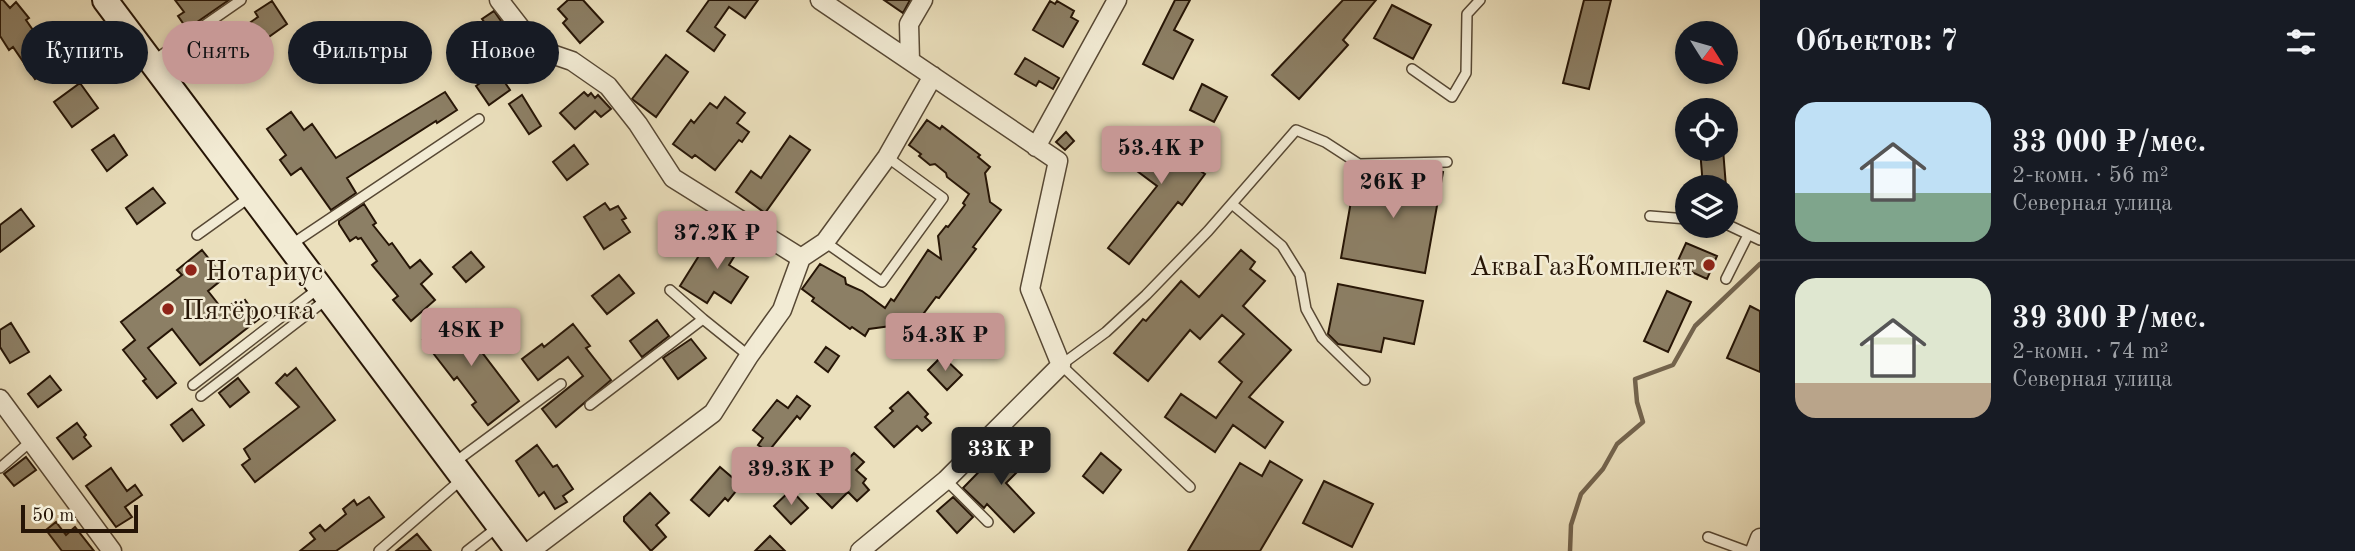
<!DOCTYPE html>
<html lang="ru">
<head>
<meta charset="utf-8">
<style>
	:root { --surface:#171b24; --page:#242831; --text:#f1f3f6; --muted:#9ea1a6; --line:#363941; --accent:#c59692 }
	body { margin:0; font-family:"Old Standard TT",serif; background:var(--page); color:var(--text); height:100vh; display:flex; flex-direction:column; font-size:26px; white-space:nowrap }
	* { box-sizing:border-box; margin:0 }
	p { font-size:23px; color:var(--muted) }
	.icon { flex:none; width:38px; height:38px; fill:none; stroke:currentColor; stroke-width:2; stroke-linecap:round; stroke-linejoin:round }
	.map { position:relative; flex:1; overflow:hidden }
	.panel { display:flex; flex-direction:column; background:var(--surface); width:595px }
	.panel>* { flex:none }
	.guide { position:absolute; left:21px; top:21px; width:665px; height:63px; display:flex; gap:14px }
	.needle { width:46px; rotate:127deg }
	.fabs { position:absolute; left:1675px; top:21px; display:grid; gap:14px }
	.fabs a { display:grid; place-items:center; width:63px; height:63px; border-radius:50%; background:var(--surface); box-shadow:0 4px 10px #0003; font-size:35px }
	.scale { position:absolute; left:21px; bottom:18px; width:117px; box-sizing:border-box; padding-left:7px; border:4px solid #261506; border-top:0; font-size:19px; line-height:24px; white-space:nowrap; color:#261506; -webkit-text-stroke:5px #f2ebd4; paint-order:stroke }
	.price { position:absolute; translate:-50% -60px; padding:0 16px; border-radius:7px; background:var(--accent); color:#111; font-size:23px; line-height:46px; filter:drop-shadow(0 2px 4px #0008) }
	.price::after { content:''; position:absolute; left:50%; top:42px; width:21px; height:16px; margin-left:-10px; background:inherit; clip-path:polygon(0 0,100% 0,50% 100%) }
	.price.active { background:#222; color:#fff }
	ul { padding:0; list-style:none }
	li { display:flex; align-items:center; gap:21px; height:175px; padding:0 35px }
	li+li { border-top:2px solid var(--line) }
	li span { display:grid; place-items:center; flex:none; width:196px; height:140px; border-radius:21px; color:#555 }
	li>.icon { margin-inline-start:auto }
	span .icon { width:84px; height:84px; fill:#fffc; stroke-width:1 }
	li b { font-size:30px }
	h2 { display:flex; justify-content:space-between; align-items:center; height:84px; padding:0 35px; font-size:30px }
	.chip { padding:0 24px; border-radius:32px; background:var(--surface); box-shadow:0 4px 10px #0003; font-size:24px; line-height:63px }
	.chip.active { background:var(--accent); color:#111 }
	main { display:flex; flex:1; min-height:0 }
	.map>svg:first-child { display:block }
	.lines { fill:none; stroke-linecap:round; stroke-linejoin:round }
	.stream { stroke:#74654f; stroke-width:4.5 }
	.building { fill:#8c7f65; stroke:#261506; stroke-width:2 }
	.lane-casing { stroke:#574834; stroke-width:12 }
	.street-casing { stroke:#574834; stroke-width:21 }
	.secondary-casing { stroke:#261506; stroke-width:28 }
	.lane { stroke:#f2ebd4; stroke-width:9 }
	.street { stroke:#f2ebd4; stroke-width:18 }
	.secondary { stroke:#f2ebd4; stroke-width:24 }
	.poi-dot { fill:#8f2418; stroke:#f2ebd4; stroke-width:2.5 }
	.labels { text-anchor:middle; stroke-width:5; stroke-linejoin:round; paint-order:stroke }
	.poi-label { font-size:28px; fill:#261506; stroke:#f2ebd4; text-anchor:start }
</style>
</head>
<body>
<main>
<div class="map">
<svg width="1760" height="551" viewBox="0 0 1760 551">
	<rect width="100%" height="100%" fill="#ebe0bd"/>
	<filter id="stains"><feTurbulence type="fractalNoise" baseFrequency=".00286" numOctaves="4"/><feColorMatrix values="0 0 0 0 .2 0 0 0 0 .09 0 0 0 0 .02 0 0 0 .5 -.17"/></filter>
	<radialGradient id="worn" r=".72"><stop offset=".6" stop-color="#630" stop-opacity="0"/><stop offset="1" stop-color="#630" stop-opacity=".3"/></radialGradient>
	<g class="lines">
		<path class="stream" d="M1570 551 1571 525 1581 494 1603 469 1617 444 1643 422 1637 402 1635 379 1673 365 1695 326 1760 264"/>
	</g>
	<path class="building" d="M0 0H3L10 8 16 2 29 18 26 20 42 43 50 37 65 58 35 79 13 47 9 50 0 36Z
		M175 0H229L187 29 178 16 184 12Z
		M568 0H583L603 22 580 43 563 23 567 19 558 9Z
		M709 0H758L745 18 729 7 715 27 725 35 714 51 687 31Z
		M884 0H910L903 13Z
		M1175 0H1190L1174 30 1193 40 1173 79 1143 64Z
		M1343 0H1376L1343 40 1348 45 1299 99 1272 75Z
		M1584 0H1611L1589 89 1563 83Z
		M272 1 287 24 228 66 215 47 258 17 255 12Z
		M1050 1 1055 4 1057 1 1074 11 1071 17 1078 21 1063 47 1033 30Z
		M1392 5 1431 25 1413 59 1374 38Z
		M494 11 521 50 512 57 508 53 499 61 501 64 495 68 510 90 489 105 476 86 486 79 469 54 458 62 449 49 485 23 482 19Z
		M666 55 688 72 656 117 632 99Z
		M1025 58 1059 78 1053 89 1039 81 1036 86 1015 74Z
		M80 83 98 108 72 127 54 102Z
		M1202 84 1227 97 1214 122 1190 110Z
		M445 92 457 110 437 123 436 121 347 178 356 193 331 210 301 168 291 175 280 160 286 155 267 129 291 112 304 130 312 124 336 158Z
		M584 92 588 96 591 93 595 98 598 95 611 109 601 117 595 111 575 129 560 113Z
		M522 95 541 126 529 134 509 104Z
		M725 97 745 113 737 123 749 132 742 142 739 140 715 170 695 155 692 158 673 144 691 120 694 123 710 103 717 108Z
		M927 120 940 129 942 126 980 155 978 157 990 167 985 173 990 202 1001 210 973 247 976 249 939 298 936 297 909 333 898 325 869 329 865 336 852 327 850 329 812 301 814 298 802 289 820 264 845 278 846 284 862 291 885 308 891 299 894 301 928 250 941 259 938 236 946 226 948 227 965 205 963 203 969 194 947 177 946 173 935 164 930 165 919 156 921 154 909 145Z
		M1183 130 1215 156 1202 172 1205 174 1182 205 1178 202 1129 264 1108 248 1157 186 1125 162 1148 131 1169 147Z
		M1066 132 1074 141 1065 150 1056 142Z
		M114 135 127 155 107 171 92 150Z
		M790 136 810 150 765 213 736 192 751 171 761 178Z
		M574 145 588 164 567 180 553 162Z
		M1700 149H1723L1726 187H1703Z
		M1430 169 1443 172 1425 273 1341 258 1356 173 1402 181 1405 170Z
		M153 188 165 203 137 224 126 208Z
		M605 203 610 210 618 206 626 218 622 220 630 232 604 249 584 217Z
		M364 204 376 223 373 225 389 245 392 243 410 268 420 260 432 274 421 284 435 300 411 321 393 300 398 296 372 265 377 261 361 238 358 239 356 237 350 241 339 224V221Z
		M21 209 34 226 0 252V225Z
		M732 228 746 237 729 265 748 277 731 303 714 292 707 303 680 286 705 246 716 253Z
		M1686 243 1717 256 1707 279 1676 265Z
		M202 250 224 278 208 291 223 310 236 301 239 305 245 300 259 319 200 365 172 329 148 348 176 383 157 398 143 381 146 379 123 350 135 340 121 322 182 275 177 270Z
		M1241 250 1255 262 1250 269 1265 281 1243 306 1291 350 1249 397 1283 422 1265 448 1233 425 1215 452 1165 417 1181 394 1216 418 1242 382 1219 362 1244 334 1222 315 1200 339 1190 330 1148 381 1114 353 1143 319 1146 321 1181 281 1199 297Z
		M471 252 484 267 466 282 453 267Z
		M619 275 634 293 607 314 592 296Z
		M1338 284 1423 301 1414 344 1384 338 1381 352 1338 344 1328 334Z
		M1667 291 1691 302 1668 352 1644 341Z
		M1750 306 1760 311V372L1727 358Z
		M460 311 471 324 465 330 519 401 488 425 472 405 476 402 457 377 454 380 423 340Z
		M657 320 669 336 642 357 630 341Z
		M11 323 29 352 10 363 0 347V330Z
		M573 324 590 346 586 348 611 380 556 427 542 409 583 376 568 357 538 380 522 359 542 344 544 347Z
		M691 339 706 358 678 379 663 358Z
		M826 347 839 356 828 372 815 362Z
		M942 356 962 375 947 390 928 370Z
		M296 368 335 420 255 482 242 465 250 459 244 449 299 407 276 383 285 374 287 376Z
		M50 376 61 390 38 407 28 394Z
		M238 378 249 392 230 407 219 393Z
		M908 392 928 414 925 417 931 423 922 431 917 426 894 447 875 427 893 411 890 408Z
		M797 396 810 406 800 419 797 416 768 452 758 445 763 438 753 430 777 400 788 408Z
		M192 409 204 425 183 441 171 425Z
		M77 423 86 435 84 437 91 446 73 459 57 438Z
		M1008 442 1028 461 1006 483 1034 513 1014 532 987 504 984 508 963 488Z
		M537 445 553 467 557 465 573 489 563 496 567 502 555 509 544 492 539 496 516 461Z
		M854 453 864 462 856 470 866 479 863 483 869 490 857 501 848 492 832 508 816 492Z
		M1101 453 1121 470 1103 493 1083 476Z
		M26 457 36 470 14 486 4 474Z
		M1270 461 1302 480 1260 551H1188L1240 463 1262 476Z
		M720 467 741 485 728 501 725 498 709 516 691 500Z
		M111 468 127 491 135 485 142 495 125 507 132 517 116 527 86 486Z
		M1324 481 1373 504 1352 547 1303 523Z
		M791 490 808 508 791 524 774 506Z
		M650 493 669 513 656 525 666 537 651 551 624 521V517Z
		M369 497 384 517 336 551H300L315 539 310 533 320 525 325 531 346 514 343 509 354 500 357 505Z
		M953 497 973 517 957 533 937 511Z
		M56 522 66 535 75 527 94 551H62L46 530Z
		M417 534 431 551H396Z
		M770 536 785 551H755Z"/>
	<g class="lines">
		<g class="lane-casing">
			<path id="lane" d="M153 61 241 0
				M1412 69 1452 97 1466 73 1467 14 1480 0
				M1232 204 1282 246 1300 275 1306 309 1322 338 1365 380
				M1650 216 1687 219
				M1726 224 1760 240
				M197 235 250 197
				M825 242 882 282 943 198 887 157
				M292 244 479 119
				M1726 279 1748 235
				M670 290 703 319
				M193 385 319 288
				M201 396 327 299
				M590 405 703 319 749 356
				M455 462 561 384
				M0 468 30 442
				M946 480 988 522
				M1190 487 1061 365 1106 332 1146 295 1208 231 1296 130 1325 142 1359 164 1447 162
				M1708 537 1746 551
				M379 551 462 479
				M467 551 499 526"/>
		</g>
		<g class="street-casing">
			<path id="street" d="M499 0 537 49 572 61 608 86 638 124 673 178 801 258
				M820 0 1058 161 1030 289 1061 365 946 480 860 551
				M910 61 909 24 923 0
				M1036 147 1117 0
				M0 399 112 551
				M530 551 713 413 749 356 782 310 801 258 825 242 887 157 933 76
				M1755 551 1760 538"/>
		</g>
		<g class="secondary-casing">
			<path id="secondary" d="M105 0 518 551"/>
		</g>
		<use href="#lane" class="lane"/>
		<use href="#street" class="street"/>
		<use href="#secondary" class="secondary"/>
	</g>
	<g class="poi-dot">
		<circle cx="1709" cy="265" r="7"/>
		<circle cx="191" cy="270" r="7"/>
		<circle cx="168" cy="309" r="7"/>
	</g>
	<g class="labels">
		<g class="poi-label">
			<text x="1695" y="275" text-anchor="end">АкваГазКомплект</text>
			<text x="205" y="280">Нотариус</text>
			<text x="182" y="319">Пятёрочка</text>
		</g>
	</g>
	<rect width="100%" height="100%" filter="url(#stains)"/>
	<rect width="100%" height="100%" fill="url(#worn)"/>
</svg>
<div class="fabs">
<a><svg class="needle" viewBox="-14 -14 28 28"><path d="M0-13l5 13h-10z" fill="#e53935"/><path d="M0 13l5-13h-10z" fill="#9ea1a6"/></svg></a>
<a><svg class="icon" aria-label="locate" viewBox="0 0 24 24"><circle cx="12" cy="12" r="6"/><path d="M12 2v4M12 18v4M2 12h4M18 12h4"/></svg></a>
<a><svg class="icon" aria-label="layers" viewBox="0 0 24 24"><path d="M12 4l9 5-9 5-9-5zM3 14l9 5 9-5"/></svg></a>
</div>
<div class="scale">50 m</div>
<b class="price" style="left:1161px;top:186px">53.4K ₽</b>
<b class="price" style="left:1393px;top:220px">26K ₽</b>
<b class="price" style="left:717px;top:271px">37.2K ₽</b>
<b class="price" style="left:471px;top:368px">48K ₽</b>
<b class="price" style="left:945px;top:373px">54.3K ₽</b>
<b class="price active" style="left:1001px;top:487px">33K ₽</b>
<b class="price" style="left:791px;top:507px">39.3K ₽</b>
<div class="guide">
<a class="chip">Купить</a>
<a class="chip active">Снять</a>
<a class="chip">Фильтры</a>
<a class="chip">Новое</a>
</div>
</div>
<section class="panel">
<h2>Объектов: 7<svg class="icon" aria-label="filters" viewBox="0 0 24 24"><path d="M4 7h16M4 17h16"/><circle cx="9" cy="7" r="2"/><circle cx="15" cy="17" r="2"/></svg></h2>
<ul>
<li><span style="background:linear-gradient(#bfe0f5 65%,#7fa58c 0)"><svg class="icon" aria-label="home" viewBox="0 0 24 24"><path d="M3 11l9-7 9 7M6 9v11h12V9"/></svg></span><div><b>33 000 ₽/мес.</b><p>2-комн. · 56 m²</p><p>Северная улица</p></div></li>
<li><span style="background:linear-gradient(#dfe7d0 75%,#b9a48a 0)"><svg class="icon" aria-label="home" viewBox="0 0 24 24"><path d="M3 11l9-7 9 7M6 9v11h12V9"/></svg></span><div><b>39 300 ₽/мес.</b><p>2-комн. · 74 m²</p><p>Северная улица</p></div></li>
</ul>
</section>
</main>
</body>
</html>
